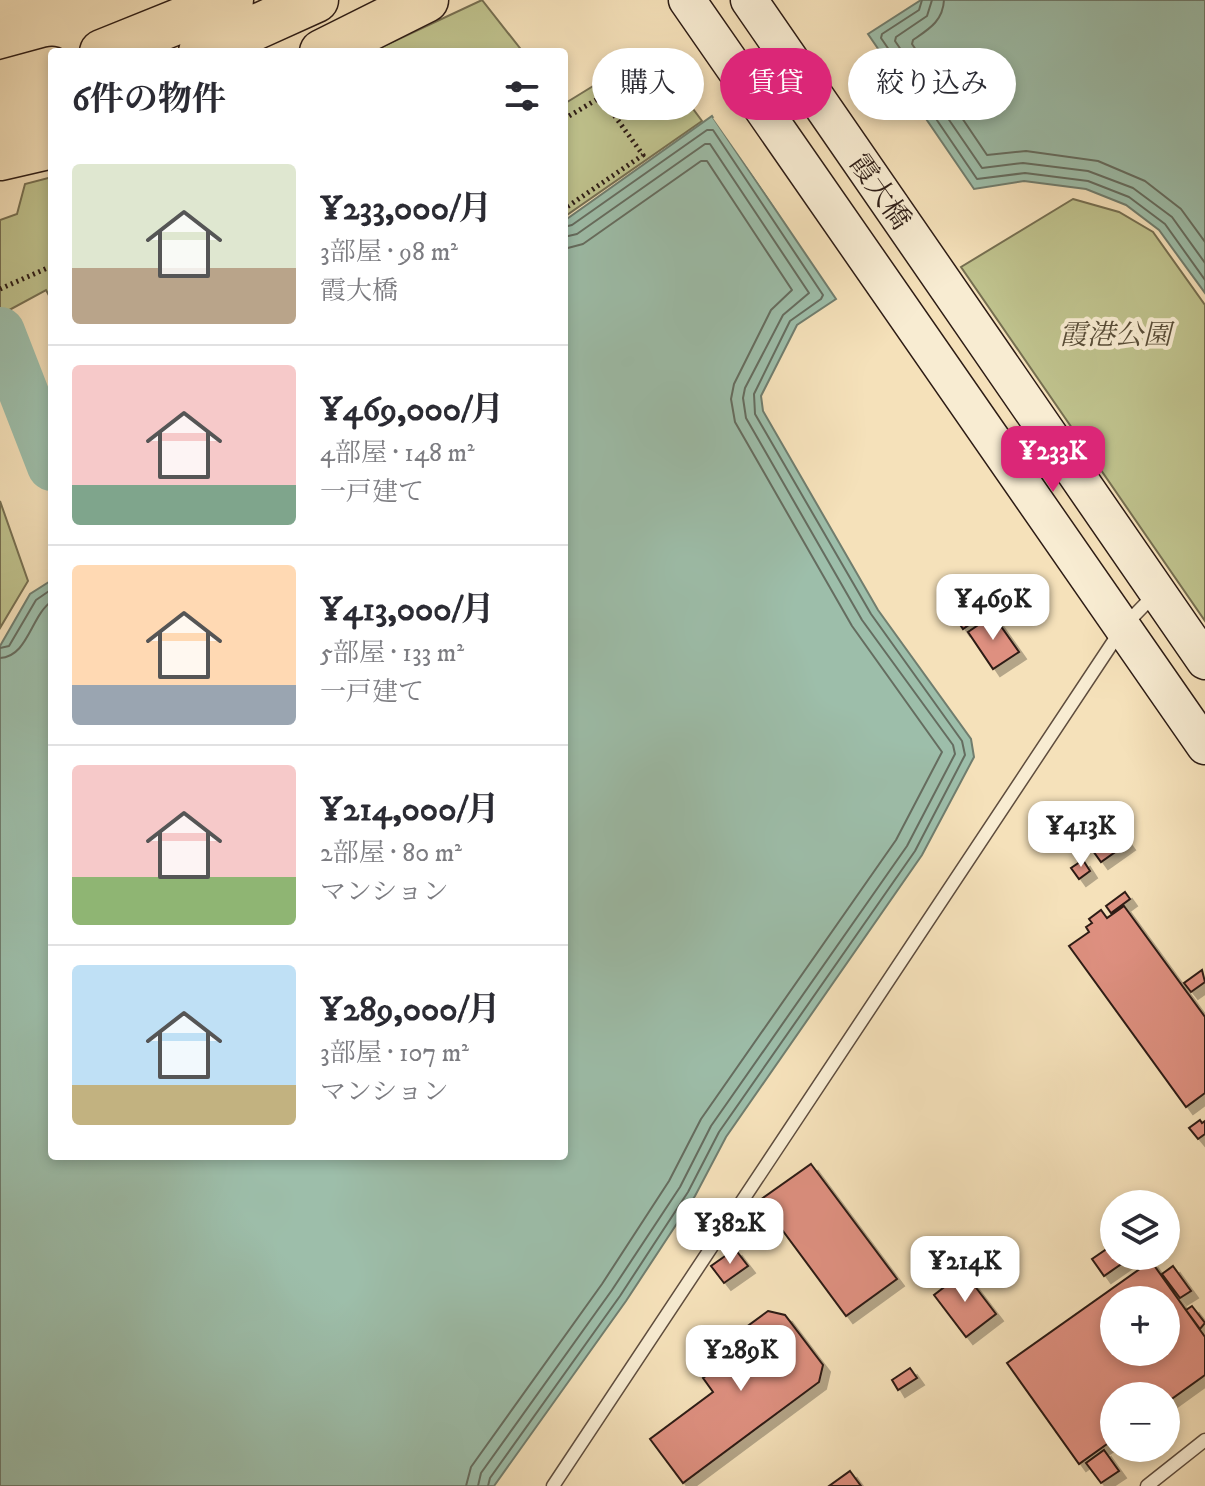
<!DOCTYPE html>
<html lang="ja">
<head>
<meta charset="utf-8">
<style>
	:root { --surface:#fff; --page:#f2f2f3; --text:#2b2b33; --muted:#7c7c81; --line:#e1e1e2; --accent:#db2777 }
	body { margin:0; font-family:"IM FELL DW Pica","Noto Serif JP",serif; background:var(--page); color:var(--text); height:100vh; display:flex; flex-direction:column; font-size:30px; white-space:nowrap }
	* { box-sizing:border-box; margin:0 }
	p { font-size:26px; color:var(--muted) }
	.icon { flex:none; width:44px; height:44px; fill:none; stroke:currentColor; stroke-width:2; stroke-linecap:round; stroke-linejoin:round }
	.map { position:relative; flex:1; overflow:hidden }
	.details { position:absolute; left:48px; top:48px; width:520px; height:1112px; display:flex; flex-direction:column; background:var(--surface); border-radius:8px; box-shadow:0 4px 12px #0003 }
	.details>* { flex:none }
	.guide { position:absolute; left:592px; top:48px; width:492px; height:72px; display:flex; gap:16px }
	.controls { position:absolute; left:1100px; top:1190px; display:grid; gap:16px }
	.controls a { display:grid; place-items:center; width:80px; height:80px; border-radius:50%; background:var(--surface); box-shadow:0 4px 12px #0003; font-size:40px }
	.price { position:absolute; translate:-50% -68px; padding:0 18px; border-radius:16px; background:#fff; color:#222; font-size:26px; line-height:52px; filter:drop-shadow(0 2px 4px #0008) }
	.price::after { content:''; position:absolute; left:50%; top:48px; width:24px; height:18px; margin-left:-12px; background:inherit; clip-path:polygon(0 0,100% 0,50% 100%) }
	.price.on { background:var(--accent); color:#fff }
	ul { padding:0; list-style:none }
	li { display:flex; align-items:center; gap:24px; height:200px; padding:0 24px }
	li+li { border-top:2px solid var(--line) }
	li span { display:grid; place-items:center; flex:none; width:224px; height:160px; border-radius:8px; color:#555 }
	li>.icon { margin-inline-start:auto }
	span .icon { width:96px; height:96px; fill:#fffc; stroke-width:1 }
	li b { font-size:34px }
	h2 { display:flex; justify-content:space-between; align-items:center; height:96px; padding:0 24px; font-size:34px }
	.pill { padding:0 28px; border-radius:36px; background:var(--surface); box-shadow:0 4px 12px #0003; font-size:28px; line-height:72px }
	.pill.on { background:var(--accent); color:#fff }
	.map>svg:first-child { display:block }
	.green { fill:#bfc28d; stroke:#766f51; stroke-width:2 }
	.water { fill:#9dbeaa; stroke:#707d6e; stroke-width:2 }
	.pier { fill:#f5e1ba }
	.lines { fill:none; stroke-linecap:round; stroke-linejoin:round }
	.shore { stroke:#656d60; stroke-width:2 }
	.river { stroke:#9dbeaa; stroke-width:50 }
	.building { fill:#de9080; stroke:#2d1c15; stroke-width:2; fill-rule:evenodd; filter:url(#shadow) }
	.lane-casing { stroke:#5f4d3e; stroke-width:15 }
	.secondary-casing { stroke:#2d1c15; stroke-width:39 }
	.highway-casing { stroke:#2d1c15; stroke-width:47 }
	.path { stroke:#2d1c15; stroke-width:5; stroke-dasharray:2 4; stroke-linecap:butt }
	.lane { stroke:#f8ecd2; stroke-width:12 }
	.secondary { stroke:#f8ecd2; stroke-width:36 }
	.highway { stroke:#f5e1ba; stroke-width:44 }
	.labels { text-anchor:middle; stroke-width:8; stroke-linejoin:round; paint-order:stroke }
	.street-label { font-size:28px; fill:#2d1c15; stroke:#f8ecd2 }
	.park-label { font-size:28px; font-style:italic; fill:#594e39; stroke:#f8ecd2 }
</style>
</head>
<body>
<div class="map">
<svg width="1205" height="1486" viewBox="0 0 1205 1486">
	<defs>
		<filter id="shadow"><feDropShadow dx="7" dy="7" stdDeviation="0" flood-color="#0004"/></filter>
	</defs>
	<rect width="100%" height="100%" fill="#f5e1ba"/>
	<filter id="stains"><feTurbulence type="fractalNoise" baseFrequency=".0025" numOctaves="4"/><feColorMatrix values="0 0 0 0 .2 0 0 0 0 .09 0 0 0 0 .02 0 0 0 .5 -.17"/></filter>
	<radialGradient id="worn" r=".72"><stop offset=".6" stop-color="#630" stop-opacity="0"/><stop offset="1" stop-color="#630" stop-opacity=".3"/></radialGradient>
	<path class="green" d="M482 0 523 52H371Z
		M650 51 702 121 564 217V104Z
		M52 177V301L46 290 0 315V220L17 214 25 184Z
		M1073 199 1119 212 1153 232 1205 305V621L961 267Z
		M0 501 28 581 0 628Z"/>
	<path class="water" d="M921 0H1205V293L1159 230 1126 205 1086 189 1024 181 974 189 868 34Z
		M712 116 836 299 797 325 761 396 763 411 878 610 971 739 974 757 922 855 726 1137 695 1196 626 1301 494 1486H0V646L30 594 52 580V1156H564V221Z"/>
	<path class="pier" d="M717 116 839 297V298L713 118Z"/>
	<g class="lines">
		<path class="shore" d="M922 0 919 10 882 34 881 38 977 179 1025 173 1088 181 1129 197 1165 224 1205 280
			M932 0 927 16 896 37 895 41 982 168 1023 163 1088 171 1133 188 1172 217 1205 263
			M944 0C943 21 929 29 913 40L912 44 987 155 1026 151 1098 161 1145 181 1181 209 1205 242
			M0 648 9 646 36 600 52 589
			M0 658C28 657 31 615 52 601
			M466 1486 471 1467 602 1284 669 1181 701 1119 896 840 942 752 852 626 735 422 731 399 734 384 771 310 792 290 707 161H701L583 244 564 249
			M478 1486 481 1473 612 1290 680 1187 711 1126 907 846 955 754 953 745 862 620 746 418 743 398 745 388 783 315 809 293 710 144H705L577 234 564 237
			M488 1486 490 1478 620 1296 688 1192 719 1132 915 851 965 755 962 741 871 614 755 414 754 394 790 321 821 299 823 295 713 130H707L572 225 564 227"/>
		<path class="river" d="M0 332 52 466"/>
	</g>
	<path class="building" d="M977 606 983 615 963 629 957 620Z
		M993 615 1019 652 993 669 968 632Z
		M1115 825 1128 843 1101 862 1088 844Z
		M1083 860 1090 871 1079 879 1071 868Z
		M1125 892 1130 899 1111 913 1106 906Z
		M1124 906 1205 1017V1093L1186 1107 1069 946 1089 932 1086 927 1092 923 1089 919 1101 910 1107 918Z
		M1202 970 1205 982 1191 992 1184 983Z
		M1200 1120 1202 1123 1205 1121V1134L1198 1139 1189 1128Z
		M811 1164 897 1279 846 1316 760 1200Z
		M1114 1244V1256H1133L1104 1276 1092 1259Z
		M735 1249 748 1266 724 1283 711 1266Z
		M1151 1261 1205 1337V1375L1166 1403V1396H1114V1439L1079 1464 1007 1363ZM1114 1300H1166V1352H1114Z
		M1173 1266 1191 1291 1180 1298 1162 1274Z
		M964 1272 996 1314 966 1337 934 1295Z
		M1192 1306 1205 1323 1200 1329 1186 1310Z
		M768 1311 785 1315 823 1365 819 1382 683 1483 650 1439 713 1392 703 1378 717 1368 708 1355Z
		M910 1368 917 1378 898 1390 892 1380Z
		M1104 1450 1119 1471 1101 1483 1086 1463Z
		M850 1471 861 1486H829Z"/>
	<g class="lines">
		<g class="lane-casing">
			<path id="lane" d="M553 1486 1123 627 1155 594
				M1147 1486 1205 1440"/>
		</g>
		<g class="secondary-casing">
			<path id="secondary" d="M687 0 1205 746
				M749 0 1205 661"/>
		</g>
		<g class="highway-casing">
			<path id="highway" d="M102 52 231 0
				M201 52 316 0
				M322 52 426 0
				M0 83 52 69
				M0 122 52 106
				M0 158 52 146"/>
		</g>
		<path class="path" d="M601 97 669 52
			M564 119 601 97 643 155 564 209
			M0 289 52 266"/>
		<use href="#lane" class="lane"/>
		<use href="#secondary" class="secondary"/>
		<use href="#highway" class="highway"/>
	</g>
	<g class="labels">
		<g class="street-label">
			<text transform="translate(881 191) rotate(55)" y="10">霞大橋</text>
		</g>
		<g class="park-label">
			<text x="1115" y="344">霞港公園</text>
		</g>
	</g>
	<rect width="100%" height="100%" filter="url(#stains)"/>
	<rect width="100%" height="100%" fill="url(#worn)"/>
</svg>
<div class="controls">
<a><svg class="icon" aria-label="layers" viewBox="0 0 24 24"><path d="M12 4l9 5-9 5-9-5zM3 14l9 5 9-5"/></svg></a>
<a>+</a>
<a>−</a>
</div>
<b class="price on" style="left:1053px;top:494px">¥233K</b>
<b class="price" style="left:993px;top:642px">¥469K</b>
<b class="price" style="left:1081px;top:869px">¥413K</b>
<b class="price" style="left:730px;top:1266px">¥382K</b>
<b class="price" style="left:965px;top:1304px">¥214K</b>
<b class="price" style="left:741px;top:1393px">¥289K</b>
<div class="guide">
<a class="pill">購入</a>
<a class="pill on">賃貸</a>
<a class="pill">絞り込み</a>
</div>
<section class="details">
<h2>6件の物件<svg class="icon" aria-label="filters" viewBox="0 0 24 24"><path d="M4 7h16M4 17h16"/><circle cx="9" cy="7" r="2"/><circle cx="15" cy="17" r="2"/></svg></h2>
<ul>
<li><span style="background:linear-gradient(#dfe7d0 65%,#b9a48a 0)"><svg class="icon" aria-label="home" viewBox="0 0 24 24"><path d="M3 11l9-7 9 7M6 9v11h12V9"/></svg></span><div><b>¥233,000/月</b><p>3部屋 · 98 m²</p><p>霞大橋</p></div></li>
<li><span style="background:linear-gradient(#f6c9c9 75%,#7fa58c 0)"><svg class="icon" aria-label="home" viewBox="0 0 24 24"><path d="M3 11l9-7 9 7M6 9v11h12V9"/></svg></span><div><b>¥469,000/月</b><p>4部屋 · 148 m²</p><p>一戸建て</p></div></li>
<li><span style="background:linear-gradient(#ffd9b3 75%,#9aa5b1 0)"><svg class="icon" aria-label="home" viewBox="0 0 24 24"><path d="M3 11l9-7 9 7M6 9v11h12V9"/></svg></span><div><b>¥413,000/月</b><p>5部屋 · 133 m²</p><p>一戸建て</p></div></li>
<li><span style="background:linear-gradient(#f6c9c9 70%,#8fb573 0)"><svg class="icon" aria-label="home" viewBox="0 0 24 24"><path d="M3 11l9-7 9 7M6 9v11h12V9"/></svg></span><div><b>¥214,000/月</b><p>2部屋 · 80 m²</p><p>マンション</p></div></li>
<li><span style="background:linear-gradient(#bfe0f5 75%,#c2b280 0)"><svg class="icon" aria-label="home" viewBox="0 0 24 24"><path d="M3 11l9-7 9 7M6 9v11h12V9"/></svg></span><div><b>¥289,000/月</b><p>3部屋 · 107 m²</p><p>マンション</p></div></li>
</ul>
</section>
</div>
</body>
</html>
